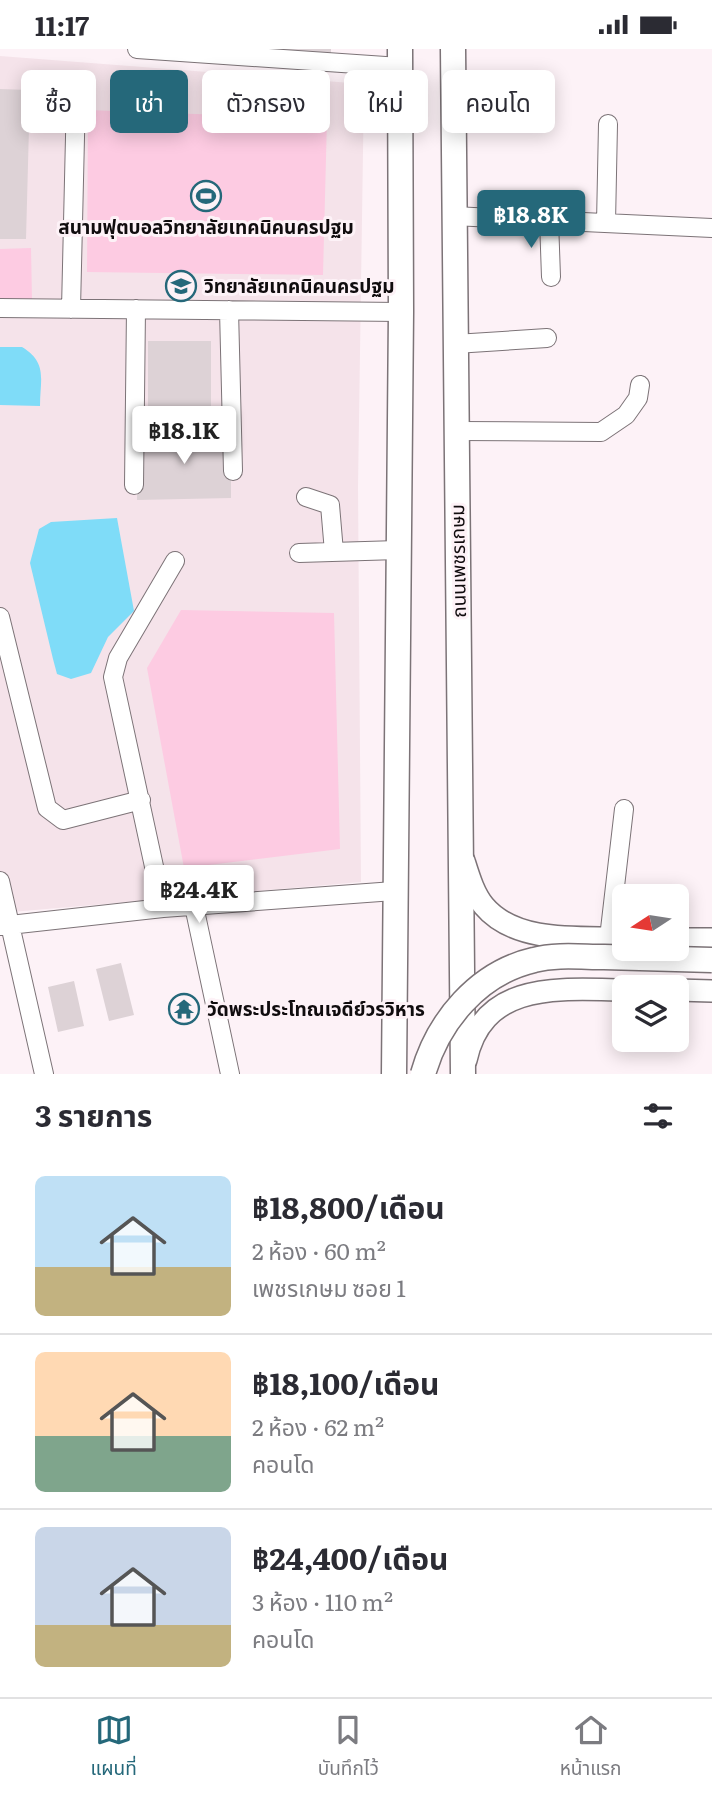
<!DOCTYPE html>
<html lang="th">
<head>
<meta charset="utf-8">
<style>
	:root { --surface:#fff; --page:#f7f7f7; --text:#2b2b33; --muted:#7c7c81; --line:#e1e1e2; --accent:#25687a }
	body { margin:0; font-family:Literata,"Noto Sans Thai",serif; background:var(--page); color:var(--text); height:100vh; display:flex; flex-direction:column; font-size:26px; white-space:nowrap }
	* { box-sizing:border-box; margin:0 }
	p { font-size:23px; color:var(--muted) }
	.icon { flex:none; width:38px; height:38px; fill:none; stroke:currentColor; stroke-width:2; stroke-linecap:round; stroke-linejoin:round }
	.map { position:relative; height:1025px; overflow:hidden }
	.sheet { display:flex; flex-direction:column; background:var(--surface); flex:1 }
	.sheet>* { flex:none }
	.top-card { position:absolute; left:21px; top:21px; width:670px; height:63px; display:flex; gap:14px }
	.needle { width:46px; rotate:258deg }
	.buttons { position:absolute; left:612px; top:835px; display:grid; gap:14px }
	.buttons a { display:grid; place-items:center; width:77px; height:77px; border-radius:10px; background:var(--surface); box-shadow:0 4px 18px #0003; font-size:35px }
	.price { position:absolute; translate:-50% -60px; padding:0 16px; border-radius:7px; background:#fff; color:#222; font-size:23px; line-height:46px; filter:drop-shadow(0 2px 4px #0008) }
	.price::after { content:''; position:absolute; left:50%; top:42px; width:21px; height:16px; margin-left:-10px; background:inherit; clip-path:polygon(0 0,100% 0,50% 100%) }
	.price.on { background:var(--accent); color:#fff }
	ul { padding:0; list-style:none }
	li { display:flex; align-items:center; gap:21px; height:175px; padding:0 35px }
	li+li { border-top:2px solid var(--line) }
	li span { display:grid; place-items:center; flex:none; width:196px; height:140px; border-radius:10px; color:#555 }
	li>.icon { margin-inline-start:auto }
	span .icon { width:84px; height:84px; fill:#fffc; stroke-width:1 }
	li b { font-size:30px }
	h2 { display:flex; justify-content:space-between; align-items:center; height:84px; padding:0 35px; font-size:30px }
	.pill { padding:0 24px; border-radius:10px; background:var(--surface); box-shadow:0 4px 18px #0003; font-size:24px; line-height:63px }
	.pill.on { background:var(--accent); color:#fff }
	.status { display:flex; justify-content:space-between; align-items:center; height:49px; padding:0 35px; background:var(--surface); direction:ltr }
	.status svg { height:19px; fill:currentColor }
	.dock { display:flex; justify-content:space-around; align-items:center; height:98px; border-top:2px solid var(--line); background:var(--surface); font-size:19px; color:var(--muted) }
	.dock a { display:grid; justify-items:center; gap:4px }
	.dock .on { color:var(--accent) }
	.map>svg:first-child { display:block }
	.built { fill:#f5e3ea }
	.green { fill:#fdcbe2 }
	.water { fill:#7fdcf8 }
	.building { fill:#ddd2d6 }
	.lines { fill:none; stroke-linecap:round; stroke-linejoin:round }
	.minor-casing { stroke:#7c7377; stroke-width:20 }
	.major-casing { stroke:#7c7377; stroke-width:24 }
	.highway-casing { stroke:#7c7377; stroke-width:27 }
	.minor { stroke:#fff; stroke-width:18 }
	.major { stroke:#fff; stroke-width:21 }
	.highway { stroke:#fff; stroke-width:24 }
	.highway-bridge-casing { stroke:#7c7377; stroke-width:27; stroke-linecap:butt }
	.highway-bridge { stroke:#fff; stroke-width:24 }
	.labels { text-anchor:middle; stroke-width:6; stroke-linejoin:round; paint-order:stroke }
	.poi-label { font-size:19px; font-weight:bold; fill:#100c0e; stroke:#fdf2f7; text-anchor:start }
	.street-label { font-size:19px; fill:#100c0e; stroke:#fdf2f7 }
</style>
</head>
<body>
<div class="status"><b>11:17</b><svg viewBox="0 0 49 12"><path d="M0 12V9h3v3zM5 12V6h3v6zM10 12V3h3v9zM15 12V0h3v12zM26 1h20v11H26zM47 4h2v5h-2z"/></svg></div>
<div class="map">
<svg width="712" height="1025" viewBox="0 0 712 1025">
	<rect width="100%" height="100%" fill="#fdf2f7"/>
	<path class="built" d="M0 7 364 35 358 438 361 833 0 864Z"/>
	<path class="green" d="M88 61 327 70 323 226 87 223Z
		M31 199 32 250H0V200Z
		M181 561 334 564 340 800 184 819 147 619Z"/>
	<path class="water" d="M22 298C48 314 40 330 40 357L0 356V298Z
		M117 469 134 562 108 588 91 624 71 630 57 625 53 610 30 514 39 480 51 473Z"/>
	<path class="building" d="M282 0H331V7L282 3Z
		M0 40 30 41 26 190H0Z
		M148 292H211V373L148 375Z
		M231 382V449L137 451V385Z
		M121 914 134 966 109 972 96 920Z
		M74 932 84 977 58 983 48 938Z"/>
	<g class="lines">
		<g class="minor-casing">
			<path id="minor" d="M137 0 400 18
				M453 167 712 179
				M549 171 551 228
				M606 174 608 75
				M0 259 401 263
				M71 260 76 45
				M229 261 233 422
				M455 295 547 289
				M457 382 601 383 626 366 638 349 640 336
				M134 436 136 260
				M306 448 330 456 334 503
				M299 504 398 501
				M0 568 47 759 63 771 141 751
				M0 832 44 1025
				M194 857 230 1025
				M163 859 113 628 118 609 175 512
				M0 877 163 859 394 842
				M609 889 624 760"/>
		</g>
		<g class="major-casing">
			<path id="major" d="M464 812C469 828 474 845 484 857 516 895 580 888 625 889
				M677 890H712
				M677 941 712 942
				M466 1011C483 931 561 940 625 941"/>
		</g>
		<g class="highway-casing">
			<path id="highway" d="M453 0 463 1025
				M394 1025 401 263 400 0"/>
		</g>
		<use href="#minor" class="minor"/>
		<use href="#major" class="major"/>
		<use href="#highway" class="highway"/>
		<g class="highway-bridge-casing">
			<path id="highway-bridge" d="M423 1025C438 972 478 924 534 911 556 905 582 908 604 908 640 909 676 910 712 911"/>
		</g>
		<use href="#highway-bridge" class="highway-bridge"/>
	</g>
	<defs>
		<g id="stadium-ring" transform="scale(1.575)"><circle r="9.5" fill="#fdf2f7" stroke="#25687a" stroke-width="1.5"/><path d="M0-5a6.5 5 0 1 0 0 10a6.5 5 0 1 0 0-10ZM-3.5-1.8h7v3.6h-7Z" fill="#25687a"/></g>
		<g id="university-ring" transform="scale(1.575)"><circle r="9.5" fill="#fdf2f7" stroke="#25687a" stroke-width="1.5"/><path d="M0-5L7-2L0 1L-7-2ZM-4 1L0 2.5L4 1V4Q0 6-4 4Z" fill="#25687a"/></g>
		<g id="temple-ring" transform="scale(1.575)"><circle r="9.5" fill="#fdf2f7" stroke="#25687a" stroke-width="1.5"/><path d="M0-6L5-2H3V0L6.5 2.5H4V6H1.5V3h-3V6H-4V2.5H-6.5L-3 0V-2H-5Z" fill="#25687a"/></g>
	</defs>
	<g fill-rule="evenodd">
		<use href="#stadium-ring" x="206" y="147"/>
		<use href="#university-ring" x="181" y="237"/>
		<use href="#temple-ring" x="184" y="960"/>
	</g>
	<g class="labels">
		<g class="poi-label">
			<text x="206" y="185" text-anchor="middle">สนามฟุตบอลวิทยาลัยเทคนิคนครปฐม</text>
			<text x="204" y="244">วิทยาลัยเทคนิคนครปฐม</text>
			<text x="207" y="967">วัดพระประโทณเจดีย์วรวิหาร</text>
		</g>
		<g class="street-label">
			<text transform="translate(458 512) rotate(-91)" y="7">ถนนเพชรเกษม</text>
		</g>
	</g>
</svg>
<div class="buttons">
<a><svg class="needle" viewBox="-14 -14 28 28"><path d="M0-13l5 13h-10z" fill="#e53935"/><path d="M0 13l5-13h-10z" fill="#7c7c81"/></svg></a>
<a><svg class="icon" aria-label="layers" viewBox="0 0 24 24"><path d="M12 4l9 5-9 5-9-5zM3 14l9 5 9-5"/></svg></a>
</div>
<b class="price on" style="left:531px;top:201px">฿18.8K</b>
<b class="price" style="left:184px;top:417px">฿18.1K</b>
<b class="price" style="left:199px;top:876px">฿24.4K</b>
<div class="top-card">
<a class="pill">ซื้อ</a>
<a class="pill on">เช่า</a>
<a class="pill">ตัวกรอง</a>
<a class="pill">ใหม่</a>
<a class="pill">คอนโด</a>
</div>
</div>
<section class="sheet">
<h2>3 รายการ<svg class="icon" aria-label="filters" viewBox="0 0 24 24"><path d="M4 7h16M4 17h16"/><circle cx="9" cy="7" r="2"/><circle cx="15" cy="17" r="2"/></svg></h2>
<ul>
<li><span style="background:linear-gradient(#bfe0f5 65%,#c2b280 0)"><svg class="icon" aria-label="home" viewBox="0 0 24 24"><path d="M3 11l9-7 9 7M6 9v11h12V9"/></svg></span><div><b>฿18,800/เดือน</b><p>2 ห้อง · 60 m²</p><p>เพชรเกษม ซอย 1</p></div></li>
<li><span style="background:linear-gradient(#ffd9b3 60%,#7fa58c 0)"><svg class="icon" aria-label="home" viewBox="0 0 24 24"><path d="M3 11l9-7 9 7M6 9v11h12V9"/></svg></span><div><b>฿18,100/เดือน</b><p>2 ห้อง · 62 m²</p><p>คอนโด</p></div></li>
<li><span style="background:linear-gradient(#c9d6e8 70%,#c2b280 0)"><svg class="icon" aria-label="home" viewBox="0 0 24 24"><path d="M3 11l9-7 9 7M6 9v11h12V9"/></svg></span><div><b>฿24,400/เดือน</b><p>3 ห้อง · 110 m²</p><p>คอนโด</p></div></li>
</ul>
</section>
<nav class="dock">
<a class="on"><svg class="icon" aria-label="map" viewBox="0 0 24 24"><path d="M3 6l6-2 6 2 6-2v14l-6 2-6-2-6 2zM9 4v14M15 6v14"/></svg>แผนที่</a>
<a><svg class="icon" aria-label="saved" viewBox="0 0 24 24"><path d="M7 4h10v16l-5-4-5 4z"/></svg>บันทึกไว้</a>
<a><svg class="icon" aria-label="home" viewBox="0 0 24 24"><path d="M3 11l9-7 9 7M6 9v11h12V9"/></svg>หน้าแรก</a>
</nav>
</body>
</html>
